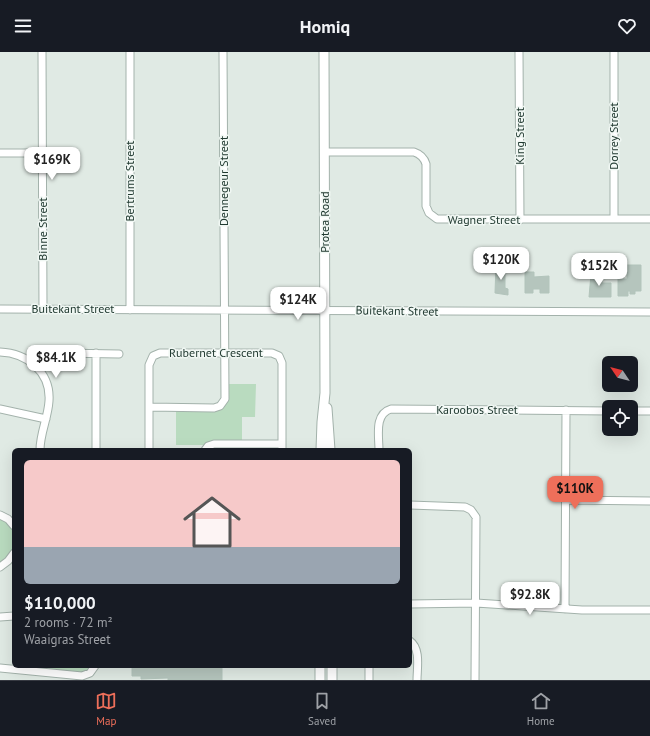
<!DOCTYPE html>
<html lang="en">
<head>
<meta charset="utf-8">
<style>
	:root { --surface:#171b24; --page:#20242c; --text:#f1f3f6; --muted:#9ea1a6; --line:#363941; --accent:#ee6f5a }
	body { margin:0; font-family:"PT Sans",sans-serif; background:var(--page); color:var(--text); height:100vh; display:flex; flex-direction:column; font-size:15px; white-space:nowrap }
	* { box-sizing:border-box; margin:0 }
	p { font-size:13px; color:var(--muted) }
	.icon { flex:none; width:22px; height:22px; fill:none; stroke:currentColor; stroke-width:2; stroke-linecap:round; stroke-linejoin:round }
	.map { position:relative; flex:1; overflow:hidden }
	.side { position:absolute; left:12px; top:396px; width:400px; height:220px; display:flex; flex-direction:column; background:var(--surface); border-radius:6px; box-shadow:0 4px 16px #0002 }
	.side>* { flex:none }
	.needle { width:26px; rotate:305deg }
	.tools { position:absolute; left:602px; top:304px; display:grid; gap:8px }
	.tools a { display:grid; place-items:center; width:36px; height:36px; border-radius:6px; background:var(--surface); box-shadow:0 4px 16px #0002; font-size:20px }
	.price { position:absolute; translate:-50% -34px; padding:0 9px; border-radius:8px; background:#fff; color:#222; font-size:13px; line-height:26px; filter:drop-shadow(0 1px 2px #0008) }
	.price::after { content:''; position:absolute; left:50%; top:24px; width:12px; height:9px; margin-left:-6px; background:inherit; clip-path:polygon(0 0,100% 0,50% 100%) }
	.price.active { background:var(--accent); color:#111 }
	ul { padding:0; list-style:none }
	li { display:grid; align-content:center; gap:8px; height:212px; padding:0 12px }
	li+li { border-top:1px solid var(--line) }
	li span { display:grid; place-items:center; height:124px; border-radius:6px; color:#555 }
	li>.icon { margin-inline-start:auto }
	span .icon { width:72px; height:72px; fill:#fffc; stroke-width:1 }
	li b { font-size:17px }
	header { display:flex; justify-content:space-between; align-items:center; height:52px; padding:0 12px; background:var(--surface); font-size:18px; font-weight:600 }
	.menu { display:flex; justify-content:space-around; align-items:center; height:56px; border-top:1px solid var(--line); background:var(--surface); font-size:11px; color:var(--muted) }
	.menu a { display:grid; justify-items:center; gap:2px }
	.menu .active { color:var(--accent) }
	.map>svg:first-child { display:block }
	.green { fill:#b9dbbf }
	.building { fill:#b5c5bd; stroke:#b2c4bb }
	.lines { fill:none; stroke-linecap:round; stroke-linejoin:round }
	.minor-casing { stroke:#a3b2ab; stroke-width:9 }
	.tertiary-casing { stroke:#a3b2ab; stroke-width:11 }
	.minor { stroke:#fff; stroke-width:7 }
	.tertiary { stroke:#fff; stroke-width:9 }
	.labels { text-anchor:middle; stroke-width:3; stroke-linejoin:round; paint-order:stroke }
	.street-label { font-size:12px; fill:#213a31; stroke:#f0f7f3 }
</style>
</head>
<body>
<header><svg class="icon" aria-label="menu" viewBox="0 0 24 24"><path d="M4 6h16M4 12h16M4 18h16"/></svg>Homiq<svg class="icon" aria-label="heart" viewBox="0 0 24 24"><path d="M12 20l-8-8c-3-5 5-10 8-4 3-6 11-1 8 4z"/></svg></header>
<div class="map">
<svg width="650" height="628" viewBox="0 0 650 628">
	<rect width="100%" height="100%" fill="#e0eae4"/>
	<path class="green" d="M228 332H256L255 365H242V389L205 393H176V359L217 358Z
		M0 466C21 477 18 499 0 511Z
		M48 614H92L90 618 84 621 50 618Z"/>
	<path class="building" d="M496 213 505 214V236L508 237V243L495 241Z
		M627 213H641V239H635V242H630V239H628V244H618V227H627Z
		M525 220H534V225L549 224V241H540V237H533V241H525Z
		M601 221 602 231H611V245H589L591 222Z
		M132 614H222V628H168V626L141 627V624H132Z"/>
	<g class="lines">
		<g class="minor-casing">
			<path id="minor" d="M42 0 43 257
				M130 0V258
				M519 0 520 168
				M614 0V167
				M324 100H414C420 102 424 105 426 112V154L429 161 437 167H650
				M0 101H43
				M0 257 650 260
				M0 300C27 301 51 320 49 349 48 366 40 381 40 398
				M96 301V398
				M40 318 57 303 61 301 119 302
				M150 355 214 356 220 354 225 347 223 0
				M0 357 46 367
				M631 359H650
				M149 398V313L153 304 160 301H272L279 304 282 311V398
				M205 398 208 394 214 392H282
				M379 398C379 384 374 362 391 357L609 359
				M566 448 650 449
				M410 453 465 455 471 458 476 465 475 628
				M0 463 8 467 14 474
				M0 515 8 509 14 501
				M410 552 476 551 582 558H650
				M565 557 566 358
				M0 565 14 564
				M410 589C421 597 417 616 417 628
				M369 614V628
				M0 616 82 624 90 621 95 614"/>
		</g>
		<g class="tertiary-casing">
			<path id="tertiary" d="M327 356 330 398
				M321 398 322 370 325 341 324 0
				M320 628V614
				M332 628V614"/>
		</g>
		<use href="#minor" class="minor"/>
		<use href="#tertiary" class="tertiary"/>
	</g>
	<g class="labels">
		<g class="street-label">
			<text transform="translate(520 84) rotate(-90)" y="4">King Street</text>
			<text transform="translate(614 84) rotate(-90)" y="4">Dorrey Street</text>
			<text transform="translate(130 129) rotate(-90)" y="4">Bertrums Street</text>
			<text transform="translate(224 129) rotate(-90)" y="4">Dennegeur Street</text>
			<text x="484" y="172">Wagner Street</text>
			<text transform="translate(325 170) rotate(-90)" y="4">Protea Road</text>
			<text transform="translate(43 177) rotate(-90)" y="4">Binne Street</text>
			<text x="73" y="261">Buitekant Street</text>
			<text transform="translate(397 259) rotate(1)" y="4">Buitekant Street</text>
			<text x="216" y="305">Rubernet Crescent</text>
			<text x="477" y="362">Karoobos Street</text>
		</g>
	</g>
</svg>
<div class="tools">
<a><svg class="needle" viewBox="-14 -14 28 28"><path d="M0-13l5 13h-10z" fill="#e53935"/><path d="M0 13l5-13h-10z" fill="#9ea1a6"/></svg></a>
<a><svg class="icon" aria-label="locate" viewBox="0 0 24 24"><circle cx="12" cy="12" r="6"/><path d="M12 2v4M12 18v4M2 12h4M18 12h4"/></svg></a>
</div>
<b class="price" style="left:52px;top:129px">$169K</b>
<b class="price" style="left:501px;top:229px">$120K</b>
<b class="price" style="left:599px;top:235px">$152K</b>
<b class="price" style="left:298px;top:269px">$124K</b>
<b class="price" style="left:56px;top:327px">$84.1K</b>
<b class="price active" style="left:575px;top:458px">$110K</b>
<b class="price" style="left:530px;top:564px">$92.8K</b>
<section class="side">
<ul>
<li><span style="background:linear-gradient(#f6c9c9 70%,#9aa5b1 0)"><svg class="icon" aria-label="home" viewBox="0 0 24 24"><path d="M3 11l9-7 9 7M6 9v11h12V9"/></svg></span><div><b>$110,000</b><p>2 rooms · 72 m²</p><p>Waaigras Street</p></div></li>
</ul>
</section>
</div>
<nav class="menu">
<a class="active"><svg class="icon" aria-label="map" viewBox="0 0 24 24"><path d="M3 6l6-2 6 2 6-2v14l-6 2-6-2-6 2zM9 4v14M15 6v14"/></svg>Map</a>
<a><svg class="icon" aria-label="saved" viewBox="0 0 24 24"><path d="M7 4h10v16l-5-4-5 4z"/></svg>Saved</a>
<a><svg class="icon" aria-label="home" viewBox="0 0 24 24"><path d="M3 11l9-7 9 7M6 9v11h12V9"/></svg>Home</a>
</nav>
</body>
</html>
